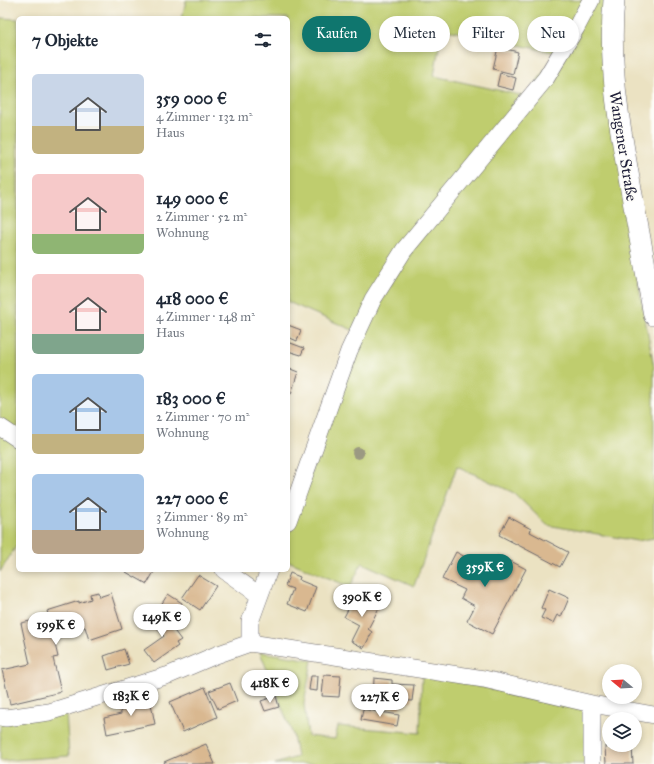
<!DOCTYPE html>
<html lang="de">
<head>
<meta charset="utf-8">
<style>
	:root { --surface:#fff; --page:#f6f6f7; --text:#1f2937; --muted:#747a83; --accent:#0f766e }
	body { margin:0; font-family:"IM FELL Great Primer",serif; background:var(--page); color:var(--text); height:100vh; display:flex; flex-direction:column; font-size:15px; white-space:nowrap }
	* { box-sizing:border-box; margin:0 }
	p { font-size:13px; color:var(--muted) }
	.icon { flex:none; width:22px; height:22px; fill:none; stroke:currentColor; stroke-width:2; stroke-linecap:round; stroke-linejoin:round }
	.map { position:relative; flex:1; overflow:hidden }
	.details { position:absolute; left:16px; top:16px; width:274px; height:556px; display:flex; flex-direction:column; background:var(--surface); border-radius:6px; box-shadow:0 2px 6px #0003 }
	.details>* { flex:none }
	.top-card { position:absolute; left:302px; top:16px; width:292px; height:36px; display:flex; gap:8px }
	.needle { width:26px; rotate:288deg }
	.buttons { position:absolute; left:602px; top:664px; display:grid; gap:8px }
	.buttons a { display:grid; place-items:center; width:40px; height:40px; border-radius:50%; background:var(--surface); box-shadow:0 2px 6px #0003; font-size:20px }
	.price { position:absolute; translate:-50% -34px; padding:0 9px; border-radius:14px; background:#fff; color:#222; font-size:13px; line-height:26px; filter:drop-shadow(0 1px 2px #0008) }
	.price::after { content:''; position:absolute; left:50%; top:24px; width:12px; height:9px; margin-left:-6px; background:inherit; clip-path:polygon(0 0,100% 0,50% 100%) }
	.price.selected { background:var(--accent); color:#fff }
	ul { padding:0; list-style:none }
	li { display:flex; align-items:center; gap:12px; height:100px; padding:0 16px }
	li span { display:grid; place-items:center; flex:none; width:112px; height:80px; border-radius:6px; color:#555 }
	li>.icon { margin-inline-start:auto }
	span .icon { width:48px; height:48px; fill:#fffc; stroke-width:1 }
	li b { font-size:17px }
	h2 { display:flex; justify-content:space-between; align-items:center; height:48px; padding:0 16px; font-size:17px }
	.tag { padding:0 14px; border-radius:18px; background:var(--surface); box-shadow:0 2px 6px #0003; font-size:14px; line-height:36px }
	.tag.selected { background:var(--accent); color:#fff }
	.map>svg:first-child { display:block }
	.green { fill:#bfcd6e; stroke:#707854 }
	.building { fill:#d9b890 }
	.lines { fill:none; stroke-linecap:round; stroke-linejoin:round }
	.minor-casing { stroke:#68656a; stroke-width:18 }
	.major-casing { stroke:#68656a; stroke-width:22 }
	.minor { stroke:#fff; stroke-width:17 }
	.major { stroke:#fff; stroke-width:21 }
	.tree { fill:#9b9982 }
	.labels { text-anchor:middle; stroke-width:3; stroke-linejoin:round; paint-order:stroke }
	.street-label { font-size:16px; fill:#22223b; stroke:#fdfcf7 }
</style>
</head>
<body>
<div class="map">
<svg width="654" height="764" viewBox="0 0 654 764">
	<rect width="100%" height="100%" fill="#fdfcf7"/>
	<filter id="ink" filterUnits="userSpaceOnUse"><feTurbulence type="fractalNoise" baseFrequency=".025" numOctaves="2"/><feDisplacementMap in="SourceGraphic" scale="8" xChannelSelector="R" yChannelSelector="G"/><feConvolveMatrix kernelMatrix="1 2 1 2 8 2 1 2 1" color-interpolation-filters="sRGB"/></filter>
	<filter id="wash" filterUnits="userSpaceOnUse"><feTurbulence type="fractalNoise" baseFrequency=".012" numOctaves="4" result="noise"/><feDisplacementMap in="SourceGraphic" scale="16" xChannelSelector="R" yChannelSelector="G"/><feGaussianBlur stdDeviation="0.9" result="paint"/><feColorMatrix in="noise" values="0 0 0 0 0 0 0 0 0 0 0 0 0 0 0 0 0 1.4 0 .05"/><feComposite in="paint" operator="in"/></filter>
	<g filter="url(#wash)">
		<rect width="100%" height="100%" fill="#ebe2c2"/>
		<path class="green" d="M186 0H584L557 53 442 29 434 76 525 96 355 331 288 302V18H182Z
			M597 0H606L630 238 654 367V538L637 541 547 525 514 493 457 466 414 586 362 563 350 587 288 561V536L336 401 363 335 390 285 421 238Z
			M0 18 18 19V432L0 420Z
			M0 431 18 443V543L0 572Z
			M260 652 312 660 304 704 308 736 335 739 338 726 420 733 422 674 586 709V764H275L297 757 293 735Z
			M66 713 69 756 0 761V723Z"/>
		<g id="blocks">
			<path class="building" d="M498 47 518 52 513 74 493 69Z
				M500 73 516 78 513 90 497 86Z
				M288 325 301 330 297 341 288 337Z
				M288 342 304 348 301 355 288 351Z
				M288 368 298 372 291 394 288 393Z
				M509 517 531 529 530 532 568 552 560 567 499 535Z
				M456 552 484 567 486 563 495 568 501 556 526 569 492 634 467 621 475 606 461 598 465 590 442 579Z
				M128 570H155L147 584 126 572Z
				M290 573 300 577 299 580 316 587 307 612 287 604 293 589 285 586Z
				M198 575 216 586 200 610 182 598Z
				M549 589 569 598 561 617 557 615 553 623 541 618 545 610 541 608Z
				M98 592 99 597 111 593 122 629 89 640 85 627 80 628 77 618 51 627 58 657 53 658 61 692 10 704 2 670 30 664 21 623 49 617 47 611 79 601V603L91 599 90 594Z
				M168 594 182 603 174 617 159 608Z
				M356 594 380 606 368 629 372 632 364 648 351 641 359 625 344 617Z
				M157 608 181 640 176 643 178 646 154 663 144 650 164 636 147 615Z
				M124 649 129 664 108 670 104 656Z
				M324 675 341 676 339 697 322 696Z
				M311 676H318L317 691 309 690Z
				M374 678 392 680V684L414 685 412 701 400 700V708L388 707V701L373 700Z
				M230 683 237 701 218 709 209 691Z
				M205 687 217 717 183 732 170 702Z
				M276 696 279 707 265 711 261 701Z
				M150 699 155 724 107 734 104 718 121 714 120 705Z
				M363 709 399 715 397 726 361 720Z
				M206 744 215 764H165L164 762Z
				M632 745 633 764H606L605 746Z"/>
		</g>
	</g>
	<g filter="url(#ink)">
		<use href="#blocks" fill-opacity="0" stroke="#68656a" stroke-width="1"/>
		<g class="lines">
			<g class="minor-casing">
				<path id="minor" d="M0 427 18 439
					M288 521 349 351 373 299 404 250 546 78 576 28 591 0
					M224 570 259 595
					M250 643V622L269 570
					M592 704V764
					M0 717 6 718 49 712 169 675 216 655 250 643 484 679 592 704 654 715"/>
			</g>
			<g class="major-casing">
				<path id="major" d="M614 0C608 61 619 124 630 184 638 227 646 271 654 315"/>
			</g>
			<use href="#minor" class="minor"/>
			<use href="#major" class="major"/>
		</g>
		<circle class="tree" cx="358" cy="453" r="6"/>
	</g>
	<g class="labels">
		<g class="street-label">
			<text transform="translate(624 146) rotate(81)" y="6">Wangener Straße</text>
		</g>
	</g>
</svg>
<div class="buttons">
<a><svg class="needle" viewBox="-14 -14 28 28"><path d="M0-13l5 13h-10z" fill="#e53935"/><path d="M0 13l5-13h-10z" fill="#747a83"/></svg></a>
<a><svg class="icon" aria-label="layers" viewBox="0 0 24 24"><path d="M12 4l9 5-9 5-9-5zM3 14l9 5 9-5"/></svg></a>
</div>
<b class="price selected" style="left:485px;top:588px">359K €</b>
<b class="price" style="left:362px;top:618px">390K €</b>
<b class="price" style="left:162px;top:638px">149K €</b>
<b class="price" style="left:56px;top:646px">199K €</b>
<b class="price" style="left:270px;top:704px">418K €</b>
<b class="price" style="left:131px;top:717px">183K €</b>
<b class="price" style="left:380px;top:718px">227K €</b>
<div class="top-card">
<a class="tag selected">Kaufen</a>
<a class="tag">Mieten</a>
<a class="tag">Filter</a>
<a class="tag">Neu</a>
</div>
<section class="details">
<h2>7 Objekte<svg class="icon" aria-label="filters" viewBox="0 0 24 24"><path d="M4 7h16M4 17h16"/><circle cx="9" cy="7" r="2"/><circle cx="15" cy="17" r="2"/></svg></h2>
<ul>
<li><span style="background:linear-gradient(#c9d6e8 65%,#c2b280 0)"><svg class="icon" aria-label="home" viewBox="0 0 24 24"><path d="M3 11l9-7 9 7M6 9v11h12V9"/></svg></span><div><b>359 000 €</b><p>4 Zimmer · 132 m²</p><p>Haus</p></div></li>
<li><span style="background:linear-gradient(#f6c9c9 75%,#8fb573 0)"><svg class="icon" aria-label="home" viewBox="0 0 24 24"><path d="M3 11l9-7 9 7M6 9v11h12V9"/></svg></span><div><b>149 000 €</b><p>2 Zimmer · 52 m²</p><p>Wohnung</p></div></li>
<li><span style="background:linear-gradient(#f6c9c9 75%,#7fa58c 0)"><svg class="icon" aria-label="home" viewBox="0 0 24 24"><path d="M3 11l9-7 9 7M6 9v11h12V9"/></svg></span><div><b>418 000 €</b><p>4 Zimmer · 148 m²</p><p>Haus</p></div></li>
<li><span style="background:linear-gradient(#a9c7e8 75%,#c2b280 0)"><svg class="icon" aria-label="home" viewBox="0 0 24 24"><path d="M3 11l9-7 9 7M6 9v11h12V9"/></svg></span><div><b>183 000 €</b><p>2 Zimmer · 70 m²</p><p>Wohnung</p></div></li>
<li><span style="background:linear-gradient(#a9c7e8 70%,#b9a48a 0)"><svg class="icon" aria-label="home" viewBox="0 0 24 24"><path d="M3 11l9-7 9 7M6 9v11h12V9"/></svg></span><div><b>227 000 €</b><p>3 Zimmer · 89 m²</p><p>Wohnung</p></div></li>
</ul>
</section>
</div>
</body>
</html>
